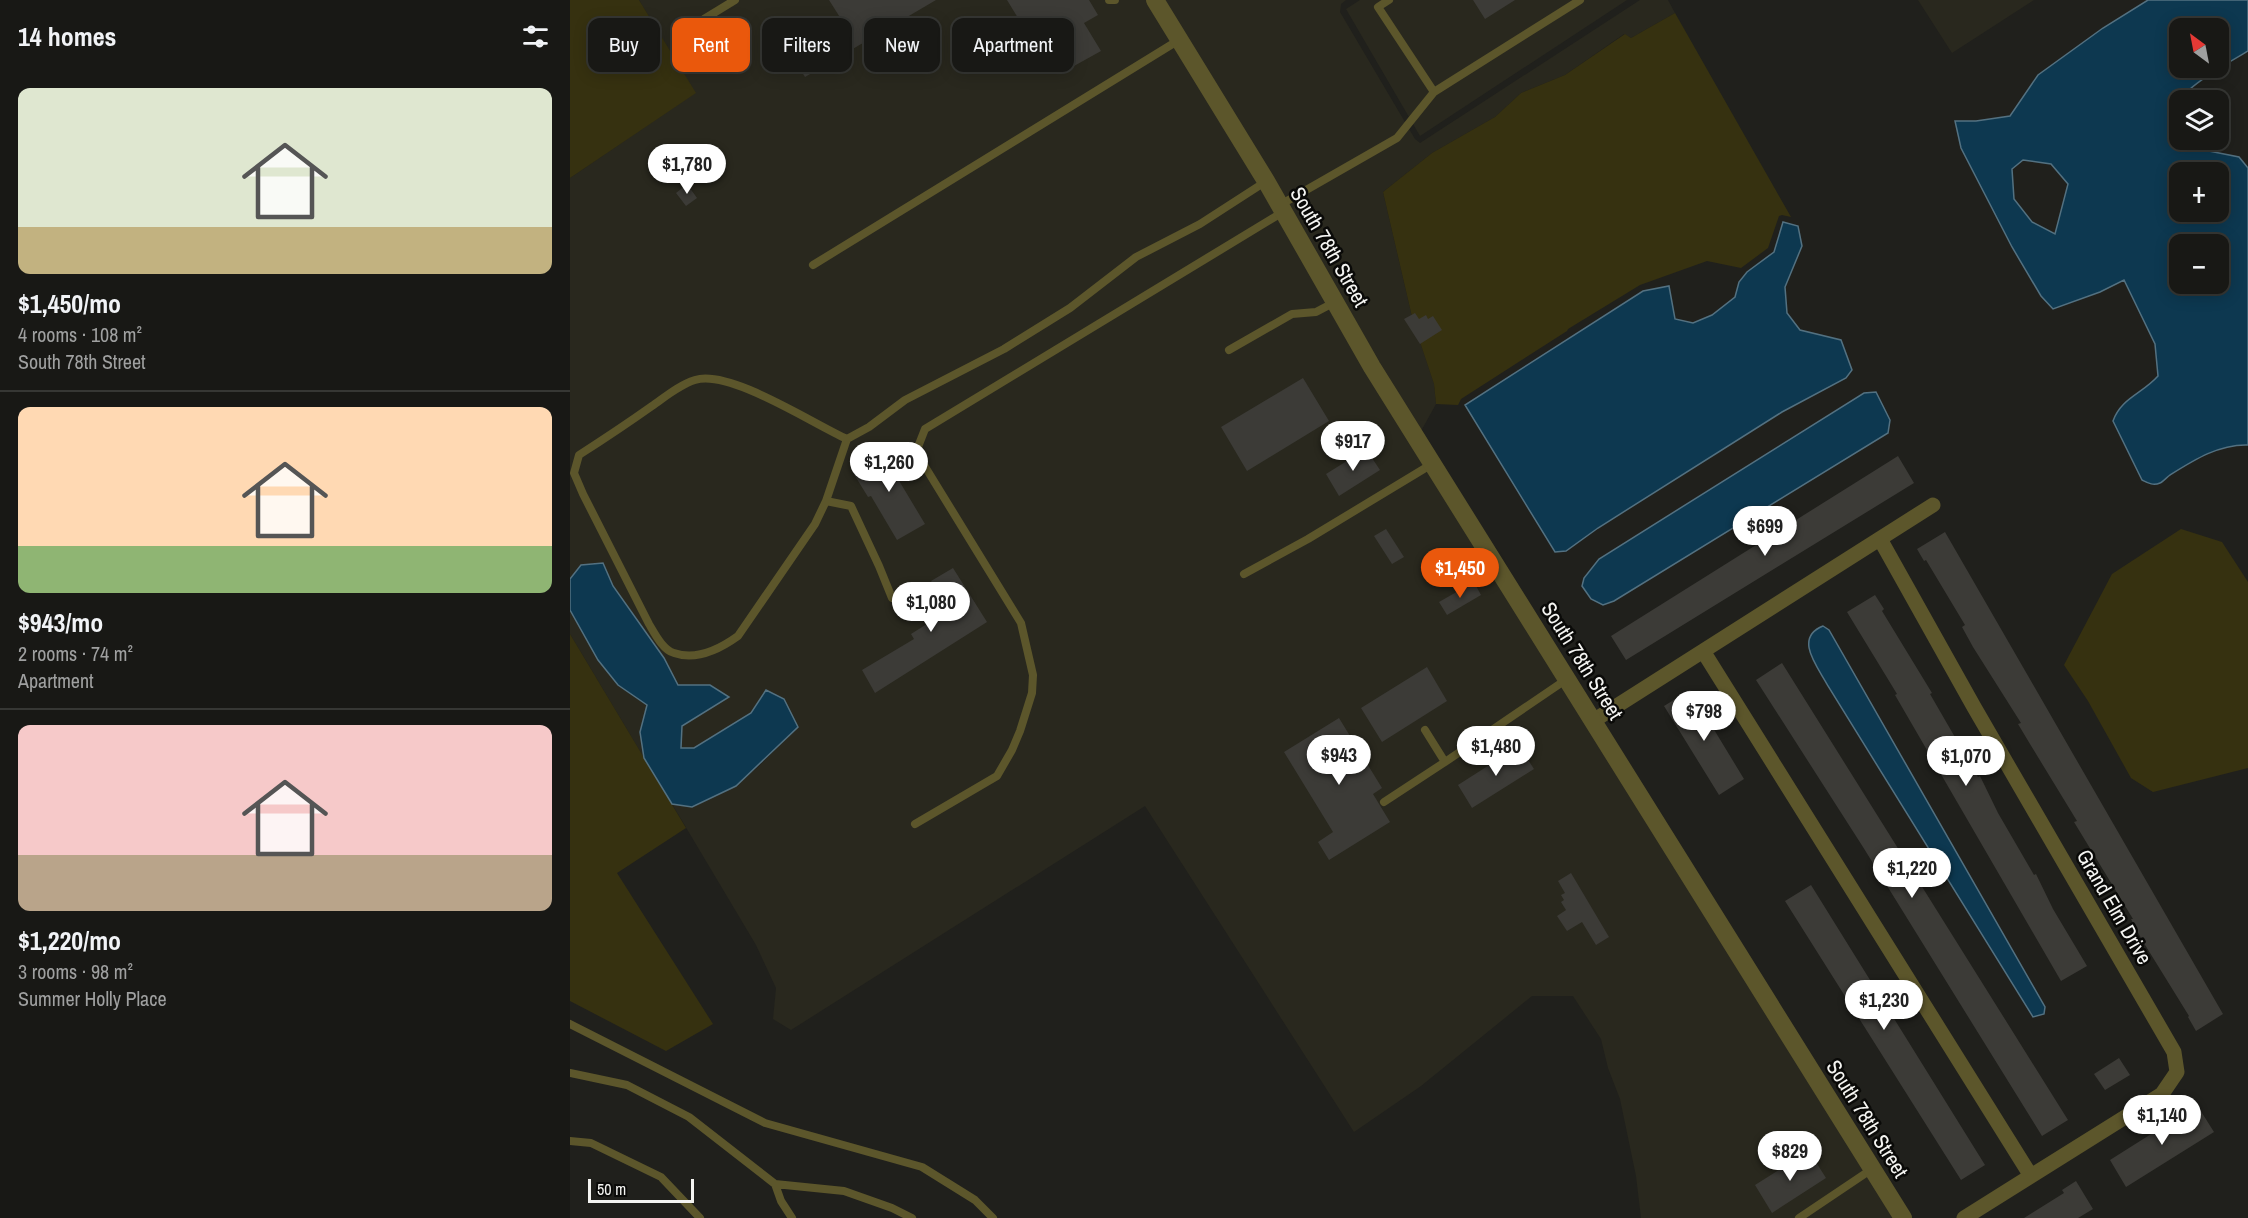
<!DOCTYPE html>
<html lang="en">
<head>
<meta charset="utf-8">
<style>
	:root { --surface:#181815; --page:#252522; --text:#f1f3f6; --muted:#9fa0a0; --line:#363734; --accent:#ea580c }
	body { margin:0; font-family:"Archivo Narrow",sans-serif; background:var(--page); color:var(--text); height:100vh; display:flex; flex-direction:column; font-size:22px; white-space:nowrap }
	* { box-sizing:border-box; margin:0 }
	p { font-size:20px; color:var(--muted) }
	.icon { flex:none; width:33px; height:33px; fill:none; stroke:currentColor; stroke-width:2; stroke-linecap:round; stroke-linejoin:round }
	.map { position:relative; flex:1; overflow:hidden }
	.side { display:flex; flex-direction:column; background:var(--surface); width:570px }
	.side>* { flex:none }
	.top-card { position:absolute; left:18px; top:18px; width:570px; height:54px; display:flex; gap:12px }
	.needle { width:39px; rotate:328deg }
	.tools { position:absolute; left:1599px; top:18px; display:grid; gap:12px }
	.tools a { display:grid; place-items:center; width:60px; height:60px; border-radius:12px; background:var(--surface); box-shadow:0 3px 15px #0003,0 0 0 2px var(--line); font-size:30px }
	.scale { position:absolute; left:18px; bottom:15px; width:106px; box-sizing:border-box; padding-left:6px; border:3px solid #f5f5f2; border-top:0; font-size:16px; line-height:21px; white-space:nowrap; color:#f5f5f2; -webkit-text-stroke:4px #0a0a08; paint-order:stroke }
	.price { position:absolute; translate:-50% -51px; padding:0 14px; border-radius:21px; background:#fff; color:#222; font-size:20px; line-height:39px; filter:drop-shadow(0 2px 3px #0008) }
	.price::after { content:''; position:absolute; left:50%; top:36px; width:18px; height:14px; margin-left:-9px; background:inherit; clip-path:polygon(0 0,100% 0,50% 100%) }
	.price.current { background:var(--accent); color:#fff }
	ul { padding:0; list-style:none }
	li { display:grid; align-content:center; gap:12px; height:318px; padding:0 18px }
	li+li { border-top:2px solid var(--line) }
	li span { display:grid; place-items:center; height:186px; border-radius:12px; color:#555 }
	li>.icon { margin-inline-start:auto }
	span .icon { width:108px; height:108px; fill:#fffc; stroke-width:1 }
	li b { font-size:26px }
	h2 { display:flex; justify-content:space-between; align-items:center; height:72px; padding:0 18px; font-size:26px }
	.chip { padding:0 21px; border-radius:12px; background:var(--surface); box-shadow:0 3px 15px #0003,0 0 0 2px var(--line); font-size:21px; line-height:54px }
	.chip.current { background:var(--accent); color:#fff }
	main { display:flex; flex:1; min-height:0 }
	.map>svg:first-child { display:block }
	.built { fill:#29281e }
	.green { fill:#363110 }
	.water { fill:#0d3850; stroke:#537181; stroke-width:1.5; fill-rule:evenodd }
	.building { fill:#3c3b37 }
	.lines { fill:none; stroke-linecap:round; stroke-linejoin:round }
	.service { stroke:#5c562b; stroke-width:8 }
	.minor { stroke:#5c562b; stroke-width:15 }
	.tertiary { stroke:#5c562b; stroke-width:18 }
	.labels { text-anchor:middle; stroke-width:5; stroke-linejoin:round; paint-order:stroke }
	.street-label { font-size:21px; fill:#f5f5f2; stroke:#0a0a08 }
</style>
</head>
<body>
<main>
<section class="side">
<h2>14 homes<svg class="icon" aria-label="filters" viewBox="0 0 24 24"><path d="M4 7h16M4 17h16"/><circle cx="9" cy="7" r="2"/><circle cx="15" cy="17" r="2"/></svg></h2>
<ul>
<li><span style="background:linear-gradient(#dfe7d0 75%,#c2b280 0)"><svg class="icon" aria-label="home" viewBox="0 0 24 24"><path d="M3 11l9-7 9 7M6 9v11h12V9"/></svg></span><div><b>$1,450/mo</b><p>4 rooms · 108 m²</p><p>South 78th Street</p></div></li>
<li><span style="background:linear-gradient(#ffd9b3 75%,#8fb573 0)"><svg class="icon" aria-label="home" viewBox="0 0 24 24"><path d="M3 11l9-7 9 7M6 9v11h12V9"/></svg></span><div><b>$943/mo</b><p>2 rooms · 74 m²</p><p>Apartment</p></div></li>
<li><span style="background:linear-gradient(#f6c9c9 70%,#b9a48a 0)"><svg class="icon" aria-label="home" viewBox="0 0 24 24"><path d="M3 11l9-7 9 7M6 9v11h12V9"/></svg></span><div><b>$1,220/mo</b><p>3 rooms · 98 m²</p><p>Summer Holly Place</p></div></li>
</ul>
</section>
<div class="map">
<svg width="1678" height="1218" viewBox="0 0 1678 1218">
	<rect width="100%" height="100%" fill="#20201c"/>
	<path class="built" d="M69 0H576L1324 1218H1071L1066 1176 1050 1099 1038 1068 1031 1039 1003 996H962L851 1086 784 1132 575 806 221 1030 203 1019 206 988 186 945 102 804 122 807 186 769 228 727 214 699 181 713 124 748H111L112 726 158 697 140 685H108L94 658 43 586 33 563 11 565 0 579V178L125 93Z
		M593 0H776L771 4 770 12 845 139 850 143 1070 0H1098L1105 13 1061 38 1054 34 995 75 951 93 925 117 862 153 813 192 843 321 864 384 866 404 851 431Z
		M790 0H1057L850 136 776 9Z
		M1348 0H1464L1382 53Z
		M0 610 48 685 77 705 70 732 74 758 0 634Z"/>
	<path class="green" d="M0 0H69L126 93 0 178Z
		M1105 13 1221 217 1212 215 1209 216 1198 248 1171 268 1137 261 1070 285 998 329 997 331 891 399 888 405 866 404 864 384 843 321 813 192 862 153 925 117 951 93 995 75 1055 34 1061 38Z
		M1611 529 1652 542 1678 582V768L1583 792 1561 778 1518 701 1494 665 1542 574Z
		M0 634 116 828 47 873 143 1024 96 1051 0 1001Z"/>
	<path class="water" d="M1578 0H1678V51C1661 61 1612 88 1606 106 1603 114 1605 126 1604 135L1609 137 1610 140H1615L1639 151 1669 157 1678 168V445C1649 444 1624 460 1600 475 1597 477 1593 482 1590 483 1583 486 1578 483 1572 480L1543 421C1551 398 1572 394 1588 376L1585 344 1554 280 1530 292 1483 309 1471 296 1442 247 1391 148 1385 121H1406L1440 116 1468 75 1533 28ZM1648 28V68H1610V28ZM1453 160 1481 164 1498 184 1485 234 1462 222 1444 199 1442 169ZM1610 172H1648V212H1610ZM1610 244H1648V284H1610Z
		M1213 222 1228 226 1232 246 1215 287 1217 313 1230 330 1271 340 1282 370 1276 378 1212 412 1028 528 996 551 985 552 895 405 1073 291 1099 286 1105 319 1123 323 1142 315 1165 297 1169 282 1177 272 1204 252Z
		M1306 392 1320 420 1318 433 1044 601 1033 605 1021 599 1012 586 1014 578 1029 559 1294 393Z
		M33 563 43 586 94 658 108 685H140L159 697 112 726 111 748H124L181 713 196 690 214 699 228 727 166 786 122 807 102 804 74 758 70 732 77 705 48 685 28 660 0 610V579L11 565Z
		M1253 626 1259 630 1475 1007 1474 1014 1463 1017 1258 686C1248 667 1223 638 1253 626Z"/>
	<path class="building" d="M259 0H366L235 77 225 61 278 30Z
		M437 0H519L528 15 514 23 531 51 504 66 488 39 468 51Z
		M903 0H945L915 19Z
		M117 184 127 198 116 206 106 193Z
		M845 313 849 319 856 315 858 319 863 316 872 330 850 344 834 319Z
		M733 378 759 421 677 471 651 427Z
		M319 448 336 474 328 479 355 524 327 540 301 496 298 497 282 471Z
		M796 449 810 470 769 496 756 474Z
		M1328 456 1344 483 1056 660 1041 636Z
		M816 529 834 557 822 564 804 536Z
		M1375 532 1653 1014 1626 1031 1618 1017 1619 1016 1572 940 1561 919H1563L1504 822 1507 821 1460 744 1448 724 1451 723 1403 647 1392 627 1395 625 1356 560 1354 561 1347 549Z
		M383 568 417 622 305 693 292 670 344 639 341 634 379 610 361 581Z
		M904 582 911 595 877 615 869 602Z
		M1305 595 1314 609 1312 611 1362 693 1360 694 1408 777 1410 776 1428 813 1464 875 1466 874 1483 909 1517 966 1491 981 1325 695 1327 694 1277 612Z
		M1212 663 1498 1120 1472 1136 1293 847 1186 680Z
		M857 667 877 701 812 742 791 708Z
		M1120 690 1174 779 1149 795 1094 706Z
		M769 718 812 788 803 794 820 822 759 860 748 842 763 832 714 752Z
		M949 746 964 769 902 808 888 785Z
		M1001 873 1039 937 1026 945 1012 922 997 931 987 916 996 910 991 902 994 900 991 895 995 893 988 881Z
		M1241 885 1415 1165 1391 1180 1215 901Z
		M1549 1058 1560 1075 1535 1090 1524 1074Z
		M1627 1105 1644 1132 1556 1187 1540 1160Z
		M1239 1151 1256 1178 1202 1213 1185 1185Z
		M1506 1181 1523 1209 1508 1218H1454L1494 1193 1492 1190Z"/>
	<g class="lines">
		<path class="service" d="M539 0H545
			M819 0 808 7 864 92
			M134 19 165 0
			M710 205 827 138 864 92 1010 0
			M243 265 609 40
			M659 350 722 314 746 312 765 302
			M277 439 256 501 245 524 168 636C150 649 127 661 104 653 93 650 85 634 79 624L13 494 4 473 9 455C34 439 58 423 82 406 95 397 109 385 125 380 160 369 243 424 277 439L299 427 335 400 434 349 500 308 566 257 630 224 695 182
			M256 501 281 506 309 566 322 598 349 607
			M674 574 738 539 862 464
			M855 730 875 762 997 679
			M814 802 875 762
			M345 824 427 776 442 750 450 731 462 693 463 675 451 623 346 452 355 429 713 212
			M0 1024 195 1123 352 1167 405 1200 423 1218
			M0 1073 57 1085 119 1117 205 1184 274 1191 322 1208 342 1218
			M0 1141 21 1143 91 1177 130 1218
			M205 1184 211 1201 222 1218
			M1229 1218 1302 1169"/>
		<path class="minor" d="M1310 539 1404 707 1604 1052 1607 1072 1592 1094 1394 1218
			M1133 651 1461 1176
			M1023 721 1363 505"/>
		<path class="tertiary" d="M585 0 696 181 802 367 1333 1218"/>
	</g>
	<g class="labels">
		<g class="street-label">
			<text transform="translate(759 247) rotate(60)" y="7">South 78th Street</text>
			<text transform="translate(1012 661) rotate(58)" y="7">South 78th Street</text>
			<text transform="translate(1544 907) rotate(60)" y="7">Grand Elm Drive</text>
			<text transform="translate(1297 1119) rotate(58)" y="7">South 78th Street</text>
		</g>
	</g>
</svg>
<div class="tools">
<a><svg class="needle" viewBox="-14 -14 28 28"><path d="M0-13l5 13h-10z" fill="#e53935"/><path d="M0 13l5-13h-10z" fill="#9fa0a0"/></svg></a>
<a><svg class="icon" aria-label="layers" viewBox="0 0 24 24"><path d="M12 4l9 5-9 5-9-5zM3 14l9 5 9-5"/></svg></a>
<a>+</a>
<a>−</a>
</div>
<div class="scale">50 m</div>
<b class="price" style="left:117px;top:195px">$1,780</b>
<b class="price" style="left:783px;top:472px">$917</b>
<b class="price" style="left:319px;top:493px">$1,260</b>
<b class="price" style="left:1195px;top:557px">$699</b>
<b class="price current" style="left:890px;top:599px">$1,450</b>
<b class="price" style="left:361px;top:633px">$1,080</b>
<b class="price" style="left:1134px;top:742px">$798</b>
<b class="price" style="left:926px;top:777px">$1,480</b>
<b class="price" style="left:769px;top:786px">$943</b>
<b class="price" style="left:1396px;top:787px">$1,070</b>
<b class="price" style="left:1342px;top:899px">$1,220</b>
<b class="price" style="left:1314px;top:1031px">$1,230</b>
<b class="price" style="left:1592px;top:1146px">$1,140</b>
<b class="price" style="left:1220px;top:1182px">$829</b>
<div class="top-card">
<a class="chip">Buy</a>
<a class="chip current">Rent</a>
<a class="chip">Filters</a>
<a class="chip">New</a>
<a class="chip">Apartment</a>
</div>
</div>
</main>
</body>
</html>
